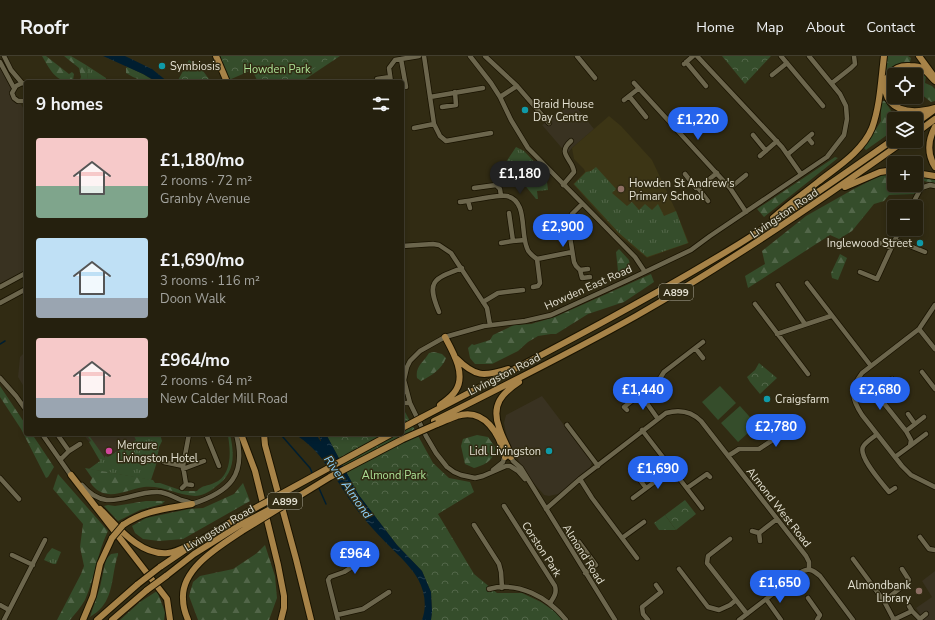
<!DOCTYPE html>
<html lang="en">
<head>
<meta charset="utf-8">
<style>
	:root { --surface:#25200e; --page:#2d2817; --text:#f1f3f6; --muted:#a3a39e; --line:#423e2e; --accent:#2563eb }
	body { margin:0; font-family:"Nunito Sans",sans-serif; background:var(--page); color:var(--text); height:100vh; display:flex; flex-direction:column; font-size:15px; white-space:nowrap }
	* { box-sizing:border-box; margin:0 }
	p { font-size:13px; color:var(--muted) }
	.icon { flex:none; width:22px; height:22px; fill:none; stroke:currentColor; stroke-width:2; stroke-linecap:round; stroke-linejoin:round }
	.map { position:relative; flex:1; overflow:hidden }
	.sheet { position:absolute; left:24px; top:24px; width:380px; height:356px; display:flex; flex-direction:column; background:var(--surface); border-radius:4px; box-shadow:0 2px 6px #0003,0 0 0 1px var(--line) }
	.sheet>* { flex:none }
	.fabs { position:absolute; left:887px; top:12px; display:grid; gap:8px }
	.fabs a { display:grid; place-items:center; width:36px; height:36px; border-radius:4px; background:var(--surface); box-shadow:0 2px 6px #0003,0 0 0 1px var(--line); font-size:20px }
	.price { position:absolute; translate:-50% -34px; padding:0 9px; border-radius:14px; background:var(--accent); color:#fff; font-size:13px; line-height:26px; filter:drop-shadow(0 1px 2px #0008) }
	.price::after { content:''; position:absolute; left:50%; top:24px; width:12px; height:9px; margin-left:-6px; background:inherit; clip-path:polygon(0 0,100% 0,50% 100%) }
	.price.active { background:#222; color:#fff }
	ul { padding:0; list-style:none }
	li { display:flex; align-items:center; gap:12px; height:100px; padding:0 12px }
	li span { display:grid; place-items:center; flex:none; width:112px; height:80px; border-radius:4px; color:#555 }
	li>.icon { margin-inline-start:auto }
	span .icon { width:48px; height:48px; fill:#fffc; stroke-width:1 }
	li b { font-size:17px }
	h2 { display:flex; justify-content:space-between; align-items:center; height:48px; padding:0 12px; font-size:17px }
	header { display:flex; align-items:center; gap:24px; box-sizing:border-box; height:56px; padding:0 20px; background:var(--surface); border-bottom:1px solid var(--line) }
	header strong { font-size:19px }
	nav { display:flex; gap:22px; margin-inline-start:auto; font-size:14px }
	.map>svg:first-child { display:block }
	.commercial { fill:#393221 }
	.built { fill:#3c3515 }
	.grass { fill:url(#grass-tufts) }
	.forest { fill:url(#forest-firs) }
	.park { fill:url(#park-crowns) }
	.garden { fill:#354d2b }
	.water { fill:url(#water-ripples) }
	.lines { fill:none; stroke-linecap:round; stroke-linejoin:round }
	.stream { stroke:#001e30; stroke-width:1.5 }
	.river { stroke:#001e30; stroke-width:8 }
	.minor-casing { stroke:#191300; stroke-width:6 }
	.major-casing { stroke:#191300; stroke-width:8 }
	.minor { stroke:#6c664d; stroke-width:4.5 }
	.major { stroke:#a78348; stroke-width:6 }
	.major-bridge-casing { stroke:#191300; stroke-width:8; stroke-linecap:butt }
	.major-bridge { stroke:#a78348; stroke-width:6 }
	.culture-dot { fill:#0f9aa8; stroke:#312b13; stroke-width:1.5 }
	.education-dot { fill:#8d6e63; stroke:#312b13; stroke-width:1.5 }
	.hotel-dot { fill:#d1479c; stroke:#312b13; stroke-width:1.5 }
	.labels { text-anchor:middle; stroke-width:3; stroke-linejoin:round; paint-order:stroke }
	.shield { fill:#312b13; stroke:#aeaa99; stroke-width:1 }
	.shield-label { font-size:10px; font-weight:bold; fill:#e4e1d2 }
	.poi-label { font-size:11px; fill:#e4e1d2; stroke:#312b13; text-anchor:start }
	.park-label { font-size:11px; fill:#ace196; stroke:#312b13 }
	.street-label { font-size:11px; fill:#e4e1d2; stroke:#312b13 }
	.water-label { font-size:12px; font-style:italic; fill:#8bcffa; stroke:#312b13 }
</style>
</head>
<body>
<header>
<strong>Roofr</strong>
<nav><a>Home</a><a>Map</a><a>About</a><a>Contact</a></nav>
</header>
<div class="map">
<svg width="935" height="564" viewBox="0 0 935 564">
	<defs>
		<pattern id="grass-tufts" width="24" height="20" patternUnits="userSpaceOnUse"><rect width="24" height="20" fill="#354d2b"/><path d="M3 7l-1-3M5 7V3M7 7l1-3M15 17l-1-3M17 17v-4M19 17l1-3" fill="none" stroke="#526649"/></pattern>
		<pattern id="forest-firs" width="22" height="20" patternUnits="userSpaceOnUse"><rect width="22" height="20" fill="#354d2b"/><path d="M5 1l3.5 6h-7zM16 11l3.5 6h-7z" fill="#526649"/></pattern>
		<pattern id="park-crowns" width="20" height="18" patternUnits="userSpaceOnUse"><rect width="20" height="18" fill="#354d2b"/><path d="M2 6a3 3 0 1 1 6 0M12 15a3 3 0 1 1 6 0" fill="none" stroke="#526649"/></pattern>
		<pattern id="water-ripples" width="26" height="14" patternUnits="userSpaceOnUse"><rect width="26" height="14" fill="#001e30"/><path d="M2 4q2-2 4 0t4 0M15 11q2-2 4 0t4 0" fill="none" stroke="#253e4d"/></pattern>
	</defs>
	<rect width="100%" height="100%" fill="#312b13"/>
	<path class="commercial" d="M0 12 26 57V215L0 228Z
		M573 47 594 73 572 92 567 98 542 69Z
		M26 295V334L18 321 20 301Z
		M542 340 592 406 589 415 558 438 549 440 544 439 525 417 507 382 504 367 506 359Z
		M83 378H157L108 409Z
		M935 515V564H924L916 552 932 541 922 525Z"/>
	<path class="built" d="M609 60 621 70 652 104 676 155 689 187 647 202 618 179 573 128 585 116 584 113 574 103 572 92Z"/>
	<path class="grass" d="M86 9 106 22V26H91L88 23Z
		M516 91 524 95 546 118 548 134 537 135 538 143H536L506 106Z
		M596 111 616 133 612 137 627 150 632 146 639 154 645 148 652 154 658 148 664 160 676 155 688 187 647 201 619 177 574 128 586 116 591 115Z
		M88 378 105 402V400L108 401 136 384 133 378H138L139 380 143 378 145 381 150 378H160L162 385 159 391 156 409 151 424 89 413 100 405 89 386 91 385 88 381Z
		M665 459 676 474H659L654 467Z
		M52 492 61 496 56 508H53L44 504 47 498Z"/>
	<path class="forest" d="M42 0H46L69 18 72 16 74 18 73 24C57 29 49 12 42 0Z
		M64 0H71L86 9 88 23 91 26H79L81 21 79 12Z
		M298 0H340L301 26H277Z
		M886 0H908L911 2 910 6C899 6 894 9 886 17H884Z
		M128 11 143 18 156 26C145 26 135 23 126 17V12Z
		M907 14 918 15 926 19 925 27 932 30 935 33V45L931 46 921 38 918 31 916 32V19H895L898 16Z
		M881 45H885L896 63H894V74L866 94 864 92 881 65Z
		M835 101 838 102 764 161 757 153Z
		M894 117V129H916V118L935 123V127L923 125 918 131 915 138 889 139 884 145 874 148 852 175 839 183 830 179 748 232 745 220 765 208 762 195 806 160 852 134 881 119Z
		M619 193 629 204 630 209 626 212V215L623 218 618 215 616 196Z
		M840 198 847 202 838 224 832 222 831 217Z
		M651 218 654 226 624 246 588 258 556 278H551L538 280 528 286 518 295 492 308H475L470 302 468 292 472 288 474 289 490 284 493 279 514 269 531 268 555 261Z
		M434 296 442 298 446 302C442 313 431 320 421 325L417 322C415 310 424 306 429 297Z
		M0 330 26 369V378H32L54 411 48 421 46 422 21 373 0 341Z
		M230 378C235 401 235 418 214 432 209 436 202 440 195 440 177 439 162 429 144 431 125 434 104 448 90 426L92 422 85 412 153 424 155 427H160L183 435H197C202 429 208 430 214 427 232 420 231 396 228 380Z
		M477 379 488 381 495 391C495 404 485 409 474 412L465 408 461 390 463 383Z
		M58 418 108 475C97 497 95 522 85 544 81 551 75 558 70 564H57L81 518 84 510 80 491 83 468 53 433Z
		M243 427 250 445 183 483 159 485 143 483 135 477 132 470 146 462 189 453 203 452 234 438Z
		M146 445H165L162 448 140 454 118 465 104 450 108 449 115 450Z
		M265 489 275 520 277 542 269 564H198L189 540 193 526 200 520 233 513 257 497Z
		M118 497V499C112 515 114 537 102 551 99 555 94 558 90 561L100 531 106 503 111 498Z
		M157 535 165 556 164 564H120L140 546Z"/>
	<path class="park" d="M220 0H333L294 26H258L252 14 229 24Z
		M722 0H771L745 28Z
		M189 4 200 11 209 23 205 26H177Z
		M759 307 777 322 760 338 750 326 747 321 755 314Z
		M402 356H405L433 407 449 422 470 426 474 436 438 458 474 518 497 537H522L541 546 557 557 562 564H431L432 556 431 536 422 515 397 489 358 438 326 378H402Z
		M685 444 696 458 676 474 665 459Z"/>
	<path class="garden" d="M720 330 736 347 718 364 702 346Z
		M740 350 757 369 738 386 721 367Z"/>
	<path class="water" d="M103 0H125L152 13 168 26H157L143 18Z
		M294 378H313L319 386 321 385 319 378H326L358 438 397 489 422 515 431 536 432 556 431 564H422C427 550 425 536 418 523 409 507 386 488 373 473 366 465 358 456 352 447 335 423 321 393 294 378Z"/>
	<g class="lines">
		<path class="stream" d="M0 288 5 285
			M283 378 282 380 310 412 313 419
			M318 430 326 448"/>
		<path class="river" d="M311 378 329 406"/>
		<g class="minor-casing">
			<path id="minor" d="M4 0 11 14 22 27
				M424 0 434 68 440 80 446 85 491 77
				M470 0 491 27 500 41 511 64 528 92 635 201 645 216
				M485 0 517 30 500 41
				M577 0 595 22
				M697 0 782 91 801 118
				M781 0 823 50
				M401 3 406 31
				M0 6 14 32
				M686 6 706 30
				M684 8 693 0
				M772 19 787 7
				M377 23 390 21
				M391 26 389 12 395 4 419 0
				M634 27 730 132 746 156
				M832 27 851 12 855 8 854 0
				M26 28 22 27 16 30 12 37 14 42 18 45H26
				M517 30 549 67
				M629 40 646 61
				M430 41 483 32
				M624 44 638 33
				M442 51 456 49 455 36
				M414 72 434 68
				M753 79 766 95
				M808 82 812 87
				M788 98 812 78
				M760 100 777 85
				M685 118 696 132H698
				M563 129 574 116C573 103 556 98 571 85
				M474 132 496 129 500 133 501 140
				M730 132 746 119
				M468 145 470 152
				M708 145 698 132 717 117
				M460 146C470 145 499 138 507 140 528 145 520 176 527 192 528 197 533 200 537 203
				M582 148 572 158 568 168 574 206 576 210 580 214 582 222 590 221
				M911 151 921 132 930 129 935 130
				M509 157 513 185 525 184
				M895 184 925 196
				M878 186 891 192
				M501 187 513 185
				M402 190 433 188 439 189 451 197 487 252 490 269
				M580 214 588 213
				M860 216 877 223 900 173
				M807 227 871 310
				M778 229 805 268
				M0 231 26 217
				M533 231 538 230 540 227 537 203 572 196
				M483 246 498 237 523 234
				M0 247 26 233
				M755 248 808 318
				M935 249 919 273 862 317C850 333 851 342 862 359L902 410 911 419 935 431
				M439 256C426 225 433 223 462 212
				M919 273 935 293
				M777 278 831 260
				M696 293 703 302
				M922 316 935 333
				M0 322 16 340 26 354
				M892 323 875 336 906 375 911 384 910 390 895 401
				M641 339 658 363
				M402 340 405 331
				M402 347H410
				M627 354 624 351 659 324 664 316 703 286
				M908 358 915 368
				M567 369 598 410
				M642 374 702 452
				M906 375 924 361
				M42 378 72 421
				M57 378 69 395
				M189 378 183 410 186 428 192 429
				M206 378 219 410
				M877 378C873 382 865 386 863 391 858 401 883 428 889 436L895 432
				M910 390 926 378
				M728 400 739 393H759L788 374 789 369 783 362
				M61 403 69 395 80 388
				M164 406 183 410
				M510 410H506L483 420 475 422 461 419 454 416 447 411 436 397 426 380 410 347 404 324 407 311 410 305 420 295 445 281 484 270 525 265 551 259 628 224 691 194 710 180 827 101 844 79 847 63 846 50 840 38 809 0
				M510 410 518 415 525 423
				M183 413 204 405
				M493 414 503 406 504 402 507 400 511 401 513 405 521 412 615 564
				M0 422 19 443
				M580 423 592 442 637 502
				M640 424 646 432
				M82 429C108 459 128 435 158 436 166 436 173 441 181 444 185 445 189 445 192 448 230 436 247 419 236 378
				M182 432 186 428
				M687 432 707 418 710 421
				M633 442 672 413
				M504 450 555 530C557 537 554 541 550 547
				M546 453 580 423 666 357C680 353 691 355 701 365L806 500 809 506V513
				M474 469 499 508 501 516 502 532
				M752 475 759 477 777 463
				M759 477 760 485
				M920 481 929 493 935 494
				M622 482 644 466
				M730 483 708 500 707 507 747 558
				M579 486 596 509 585 517
				M353 495 359 506
				M12 499 33 509
				M853 503 884 545 894 564
				M679 513 708 551 719 554 730 549 736 544
				M489 533C518 525 548 541 566 564
				M808 542 820 559 817 564
				M766 543 781 564
				M884 545 908 526 909 524 902 513
				M0 549 9 554
				M912 555 920 563 926 558
				M337 559 363 553 389 536
				M4 564 45 484
				M338 564 328 524 330 521 344 516 368 501
				M648 564 643 558 642 551 661 536 656 529
				M739 564 800 517C808 511 813 514 820 520L853 564
				M893 564 912 555 909 550"/>
		</g>
		<g class="major-casing">
			<path id="major" d="M216 0 227 26
				M919 0 933 19
				M935 25C931 21 927 16 922 12 919 10 914 10 910 10 874 7 873 70 935 52
				M916 67 934 54
				M935 71C928 84 927 98 935 111
				M916 77 935 63
				M916 117 935 120
				M845 131 880 116 894 114
				M773 162C787 149 803 138 818 126 837 111 862 96 872 72 880 50 881 24 884 0
				M456 302C475 321 484 321 508 313
				M440 349C445 345 452 341 456 334 466 318 453 296 445 281
				M421 362C528 306 636 251 739 188 792 155 843 119 894 83
				M434 365C502 331 570 297 636 260 729 207 817 147 904 85
				M437 368C443 366 450 362 457 360 485 351 500 379 505 401
				M241 378 255 415 278 509 284 540V552L281 564
				M264 378 265 389 296 503 311 564
				M511 401C508 390 502 382 499 371 491 349 502 337 519 326
				M71 419 167 543 170 564
				M330 421 403 383
				M100 453C118 471 140 500 168 497 177 496 187 490 195 487
				M123 469C145 454 166 453 192 448
				M193 489 237 462
				M160 511 185 494
				M166 520 194 498 240 469
				M83 564 93 540 100 508 112 482
				M97 564 138 528
				M112 564 147 534
				M188 564C185 557 183 550 183 543 181 512 220 490 242 475"/>
		</g>
		<use href="#minor" class="minor"/>
		<use href="#major" class="major"/>
		<g class="major-bridge-casing">
			<path id="major-bridge" d="M402 372 421 362
				M403 383 437 368
				M237 462 391 378
				M240 469 278 449
				M242 475 330 421
				M112 482 123 469
				M138 528 160 511
				M147 534 166 520"/>
		</g>
		<use href="#major-bridge" class="major-bridge"/>
	</g>
	<g class="culture-dot">
		<circle cx="162" cy="10" r="4"/>
		<circle cx="525" cy="54" r="4"/>
		<circle cx="920" cy="187" r="4"/>
		<circle cx="767" cy="343" r="4"/>
		<circle cx="549" cy="395" r="4"/>
	</g>
	<g class="education-dot">
		<circle cx="621" cy="133" r="4"/>
		<circle cx="919" cy="535" r="4"/>
	</g>
	<circle class="hotel-dot" cx="109" cy="395" r="4"/>
	<g class="labels">
		<g class="shield">
			<rect x="659" y="228" width="34" height="16" rx="3"/>
			<rect x="268" y="437" width="34" height="16" rx="3"/>
		</g>
		<g class="shield-label">
			<text x="676" y="240">A899</text>
			<text x="285" y="449">A899</text>
		</g>
		<g class="poi-label">
			<text x="170" y="14">Symbiosis</text>
			<text x="533" y="52">Braid House<tspan x="533" dy="13">Day Centre</tspan></text>
			<text x="629" y="131">Howden St Andrew's<tspan x="629" dy="13">Primary School</tspan></text>
			<text x="912" y="191" text-anchor="end">Inglewood Street</text>
			<text x="775" y="347">Craigsfarm</text>
			<text x="117" y="393">Mercure<tspan x="117" dy="13">Livingston Hotel</tspan></text>
			<text x="541" y="399" text-anchor="end">Lidl Livingston</text>
			<text x="911" y="533" text-anchor="end">Almondbank<tspan x="911" dy="13">Library</tspan></text>
		</g>
		<g class="park-label">
			<text x="277" y="17">Howden Park</text>
			<text x="394" y="423">Almond Park</text>
		</g>
		<g class="street-label">
			<text transform="translate(784 157) rotate(-34)" y="4">Livingston Road</text>
			<text transform="translate(588 231) rotate(-24)" y="4">Howden East Road</text>
			<text transform="translate(504 318) rotate(-27)" y="4">Livingston Road</text>
			<text transform="translate(779 451) rotate(52)" y="4">Almond West Road</text>
			<text transform="translate(219 472) rotate(-31)" y="4">Livingston Road</text>
			<text transform="translate(542 493) rotate(57)" y="4">Corston Park</text>
			<text transform="translate(584 498) rotate(58)" y="4">Almond Road</text>
		</g>
		<g class="water-label">
			<text transform="translate(348 431) rotate(55)" y="4">River Almond</text>
		</g>
	</g>
</svg>
<div class="fabs">
<a><svg class="icon" aria-label="locate" viewBox="0 0 24 24"><circle cx="12" cy="12" r="6"/><path d="M12 2v4M12 18v4M2 12h4M18 12h4"/></svg></a>
<a><svg class="icon" aria-label="layers" viewBox="0 0 24 24"><path d="M12 4l9 5-9 5-9-5zM3 14l9 5 9-5"/></svg></a>
<a>+</a>
<a>−</a>
</div>
<b class="price" style="left:698px;top:85px">£1,220</b>
<b class="price active" style="left:520px;top:139px">£1,180</b>
<b class="price" style="left:563px;top:192px">£2,900</b>
<b class="price" style="left:643px;top:355px">£1,440</b>
<b class="price" style="left:880px;top:355px">£2,680</b>
<b class="price" style="left:776px;top:392px">£2,780</b>
<b class="price" style="left:658px;top:434px">£1,690</b>
<b class="price" style="left:355px;top:519px">£964</b>
<b class="price" style="left:780px;top:548px">£1,650</b>
<section class="sheet">
<h2>9 homes<svg class="icon" aria-label="filters" viewBox="0 0 24 24"><path d="M4 7h16M4 17h16"/><circle cx="9" cy="7" r="2"/><circle cx="15" cy="17" r="2"/></svg></h2>
<ul>
<li><span style="background:linear-gradient(#f6c9c9 60%,#7fa58c 0)"><svg class="icon" aria-label="home" viewBox="0 0 24 24"><path d="M3 11l9-7 9 7M6 9v11h12V9"/></svg></span><div><b>£1,180/mo</b><p>2 rooms · 72 m²</p><p>Granby Avenue</p></div></li>
<li><span style="background:linear-gradient(#bfe0f5 75%,#9aa5b1 0)"><svg class="icon" aria-label="home" viewBox="0 0 24 24"><path d="M3 11l9-7 9 7M6 9v11h12V9"/></svg></span><div><b>£1,690/mo</b><p>3 rooms · 116 m²</p><p>Doon Walk</p></div></li>
<li><span style="background:linear-gradient(#f6c9c9 75%,#9aa5b1 0)"><svg class="icon" aria-label="home" viewBox="0 0 24 24"><path d="M3 11l9-7 9 7M6 9v11h12V9"/></svg></span><div><b>£964/mo</b><p>2 rooms · 64 m²</p><p>New Calder Mill Road</p></div></li>
</ul>
</section>
</div>
</body>
</html>
